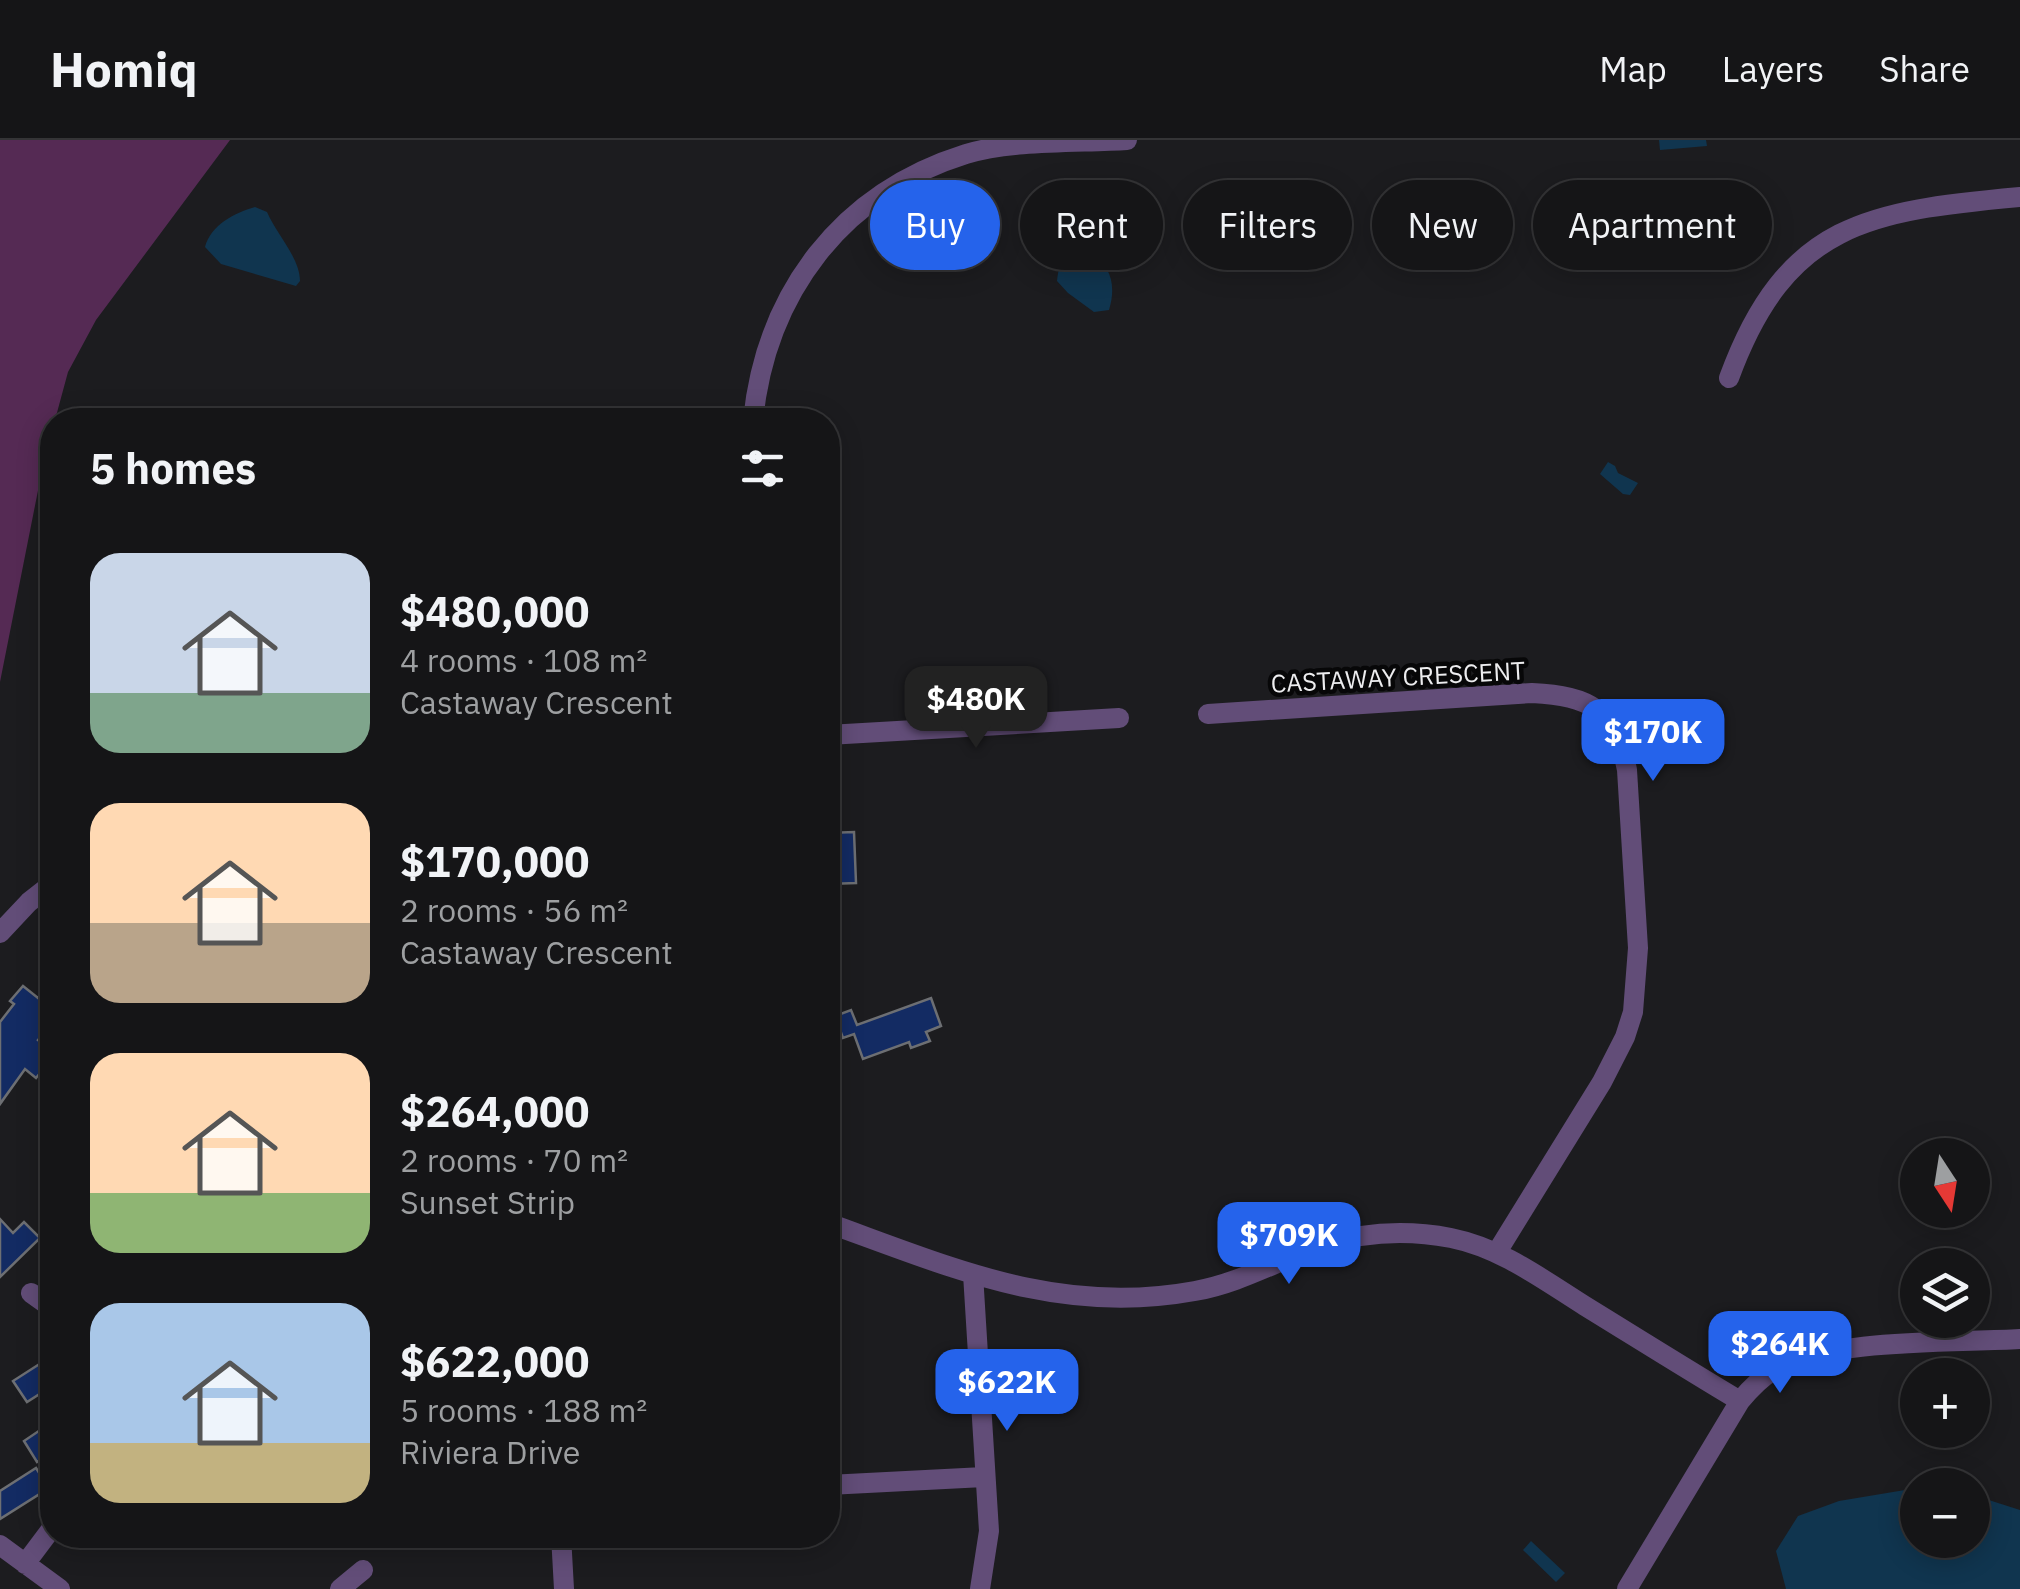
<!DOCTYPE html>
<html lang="en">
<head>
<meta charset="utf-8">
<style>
	:root { --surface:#151517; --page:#222224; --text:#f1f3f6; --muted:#9d9fa1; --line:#343436; --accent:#2563eb }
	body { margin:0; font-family:"IBM Plex Sans",sans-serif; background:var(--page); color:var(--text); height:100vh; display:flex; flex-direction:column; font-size:38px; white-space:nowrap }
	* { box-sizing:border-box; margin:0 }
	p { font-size:32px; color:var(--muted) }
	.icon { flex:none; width:55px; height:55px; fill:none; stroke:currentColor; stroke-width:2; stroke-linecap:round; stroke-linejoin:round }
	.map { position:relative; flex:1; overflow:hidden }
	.panel { position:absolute; left:40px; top:268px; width:800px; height:1140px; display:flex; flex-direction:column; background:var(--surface); border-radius:40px; box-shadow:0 5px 25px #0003,0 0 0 2px var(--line) }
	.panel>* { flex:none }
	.guide { position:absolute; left:870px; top:40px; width:950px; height:90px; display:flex; gap:20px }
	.needle { width:65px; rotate:168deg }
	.controls { position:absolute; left:1900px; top:998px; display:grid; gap:20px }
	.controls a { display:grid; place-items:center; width:90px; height:90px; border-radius:50%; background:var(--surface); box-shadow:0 5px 25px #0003,0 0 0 2px var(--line); font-size:50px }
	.price { position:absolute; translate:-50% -85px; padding:0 22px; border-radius:20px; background:var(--accent); color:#fff; font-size:32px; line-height:65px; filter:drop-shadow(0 2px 5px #0008) }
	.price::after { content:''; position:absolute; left:50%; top:60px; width:30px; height:22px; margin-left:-15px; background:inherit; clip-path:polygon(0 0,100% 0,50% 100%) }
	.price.selected { background:#222; color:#fff }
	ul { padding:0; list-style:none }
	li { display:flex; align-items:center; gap:30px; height:250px; padding:0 50px }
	li span { display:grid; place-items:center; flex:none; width:280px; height:200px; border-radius:30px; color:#555 }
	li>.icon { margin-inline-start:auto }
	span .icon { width:120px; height:120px; fill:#fffc; stroke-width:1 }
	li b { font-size:42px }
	h2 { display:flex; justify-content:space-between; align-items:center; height:120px; padding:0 50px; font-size:42px }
	.tag { padding:0 35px; border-radius:45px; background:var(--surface); box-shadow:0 5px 25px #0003,0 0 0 2px var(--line); font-size:35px; line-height:90px }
	.tag.selected { background:var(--accent); color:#fff }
	header { display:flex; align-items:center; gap:60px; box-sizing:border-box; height:140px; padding:0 50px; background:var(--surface); border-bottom:2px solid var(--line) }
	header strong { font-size:48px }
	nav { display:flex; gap:55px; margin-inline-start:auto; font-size:35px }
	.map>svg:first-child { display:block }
	.green { fill:#552a54 }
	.water { fill:#10354f }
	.building { fill:#132b63; stroke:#6d6f73; stroke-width:2.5 }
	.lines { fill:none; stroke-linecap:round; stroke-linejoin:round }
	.minor { stroke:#624d78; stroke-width:20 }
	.labels { text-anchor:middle; stroke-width:9; stroke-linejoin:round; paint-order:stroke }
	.street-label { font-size:25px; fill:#ededef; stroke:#070708 }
</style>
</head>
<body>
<header>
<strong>Homiq</strong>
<nav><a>Map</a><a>Layers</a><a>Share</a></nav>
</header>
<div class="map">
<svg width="2020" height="1449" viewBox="0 0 2020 1449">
	<rect width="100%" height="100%" fill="#1c1c1f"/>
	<path class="green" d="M0 0H230L96 180 68 232 55 280H52L0 542Z"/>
	<path class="water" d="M1659 0H1706L1707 6 1660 10Z
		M255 67 267 72C277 95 300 118 300 141L296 146 221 124 205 107C211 85 234 73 255 67Z
		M1080 108C1108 120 1118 140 1109 170L1094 172 1068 153 1057 141C1059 123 1063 114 1080 108Z
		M1608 322 1615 326 1618 333 1638 343 1630 355 1623 354 1600 334Z
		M1917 1348 1918 1400H1972L1973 1355 2020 1370V1449H1786L1776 1411 1798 1376 1839 1361Z
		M1531 1401 1565 1433 1556 1442 1523 1410Z"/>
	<path class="building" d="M854 692 856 743 828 744V693Z
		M23 846 38 858 43 851 52 859V883L38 900 50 910 40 923 45 927 36 938 25 929 0 964V882L14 864 10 861Z
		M931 858 941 886 926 892 930 901 911 908 909 902 863 919 854 894 843 898 835 876 851 870 857 885Z
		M0 1079 13 1093 24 1082 40 1098 0 1137Z
		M52 1216V1246L27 1262 13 1241Z
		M52 1282V1312L37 1322 24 1301Z
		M36 1328 49 1348 0 1379V1351Z"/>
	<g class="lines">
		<path class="minor" d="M1729 238C1786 82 1869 71 2020 57
			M753 280C766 153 841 53 966 14 1013 0 1077 3 1127 0
			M1208 574 1532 553C1590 556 1615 569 1627 630L1638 808 1633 872 1625 897 1602 942 1497 1112
			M828 595 1119 578
			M0 793 29 762 52 744
			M828 1083C953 1128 1059 1176 1195 1151 1241 1143 1280 1119 1323 1105 1364 1092 1409 1090 1451 1098 1501 1108 1542 1139 1585 1166 1637 1198 1688 1230 1740 1261
			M973 1134 989 1391 980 1449
			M31 1153 52 1168
			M828 1345 984 1337
			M561 1395 564 1449
			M0 1405 60 1449
			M25 1424 52 1388
			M340 1449 363 1430
			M1627 1449 1740 1261C1750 1249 1760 1238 1774 1230 1829 1198 1955 1203 2020 1199"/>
	</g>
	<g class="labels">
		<g class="street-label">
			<text transform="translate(1398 537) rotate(-3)" y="9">CASTAWAY CRESCENT</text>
		</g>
	</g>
</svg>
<div class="controls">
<a><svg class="needle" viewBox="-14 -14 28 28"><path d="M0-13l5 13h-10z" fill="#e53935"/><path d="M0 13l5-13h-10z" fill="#9d9fa1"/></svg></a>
<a><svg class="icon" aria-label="layers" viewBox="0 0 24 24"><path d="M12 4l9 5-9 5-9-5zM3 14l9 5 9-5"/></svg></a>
<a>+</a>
<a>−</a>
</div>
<b class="price selected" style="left:976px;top:611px">$480K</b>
<b class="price" style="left:1653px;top:644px">$170K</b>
<b class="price" style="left:1289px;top:1147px">$709K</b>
<b class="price" style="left:1780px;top:1256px">$264K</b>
<b class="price" style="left:1007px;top:1294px">$622K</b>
<div class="guide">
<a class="tag selected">Buy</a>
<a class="tag">Rent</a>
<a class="tag">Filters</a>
<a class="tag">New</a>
<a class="tag">Apartment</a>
</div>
<section class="panel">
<h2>5 homes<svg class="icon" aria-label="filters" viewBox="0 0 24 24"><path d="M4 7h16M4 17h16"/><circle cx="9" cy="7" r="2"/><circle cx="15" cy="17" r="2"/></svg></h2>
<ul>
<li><span style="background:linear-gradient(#c9d6e8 70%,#7fa58c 0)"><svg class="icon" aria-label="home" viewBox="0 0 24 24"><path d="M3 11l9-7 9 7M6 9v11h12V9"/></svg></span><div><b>$480,000</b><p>4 rooms · 108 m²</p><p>Castaway Crescent</p></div></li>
<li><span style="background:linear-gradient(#ffd9b3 60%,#b9a48a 0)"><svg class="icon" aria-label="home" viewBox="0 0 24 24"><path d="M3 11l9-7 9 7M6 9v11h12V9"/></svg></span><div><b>$170,000</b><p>2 rooms · 56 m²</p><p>Castaway Crescent</p></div></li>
<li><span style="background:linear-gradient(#ffd9b3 70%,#8fb573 0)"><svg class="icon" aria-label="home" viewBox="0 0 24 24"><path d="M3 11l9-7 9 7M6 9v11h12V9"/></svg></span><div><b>$264,000</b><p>2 rooms · 70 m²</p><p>Sunset Strip</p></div></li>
<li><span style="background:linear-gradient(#a9c7e8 70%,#c2b280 0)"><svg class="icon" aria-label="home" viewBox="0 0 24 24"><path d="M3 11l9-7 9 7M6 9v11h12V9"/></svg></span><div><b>$622,000</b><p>5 rooms · 188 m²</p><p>Riviera Drive</p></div></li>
</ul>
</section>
</div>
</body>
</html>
